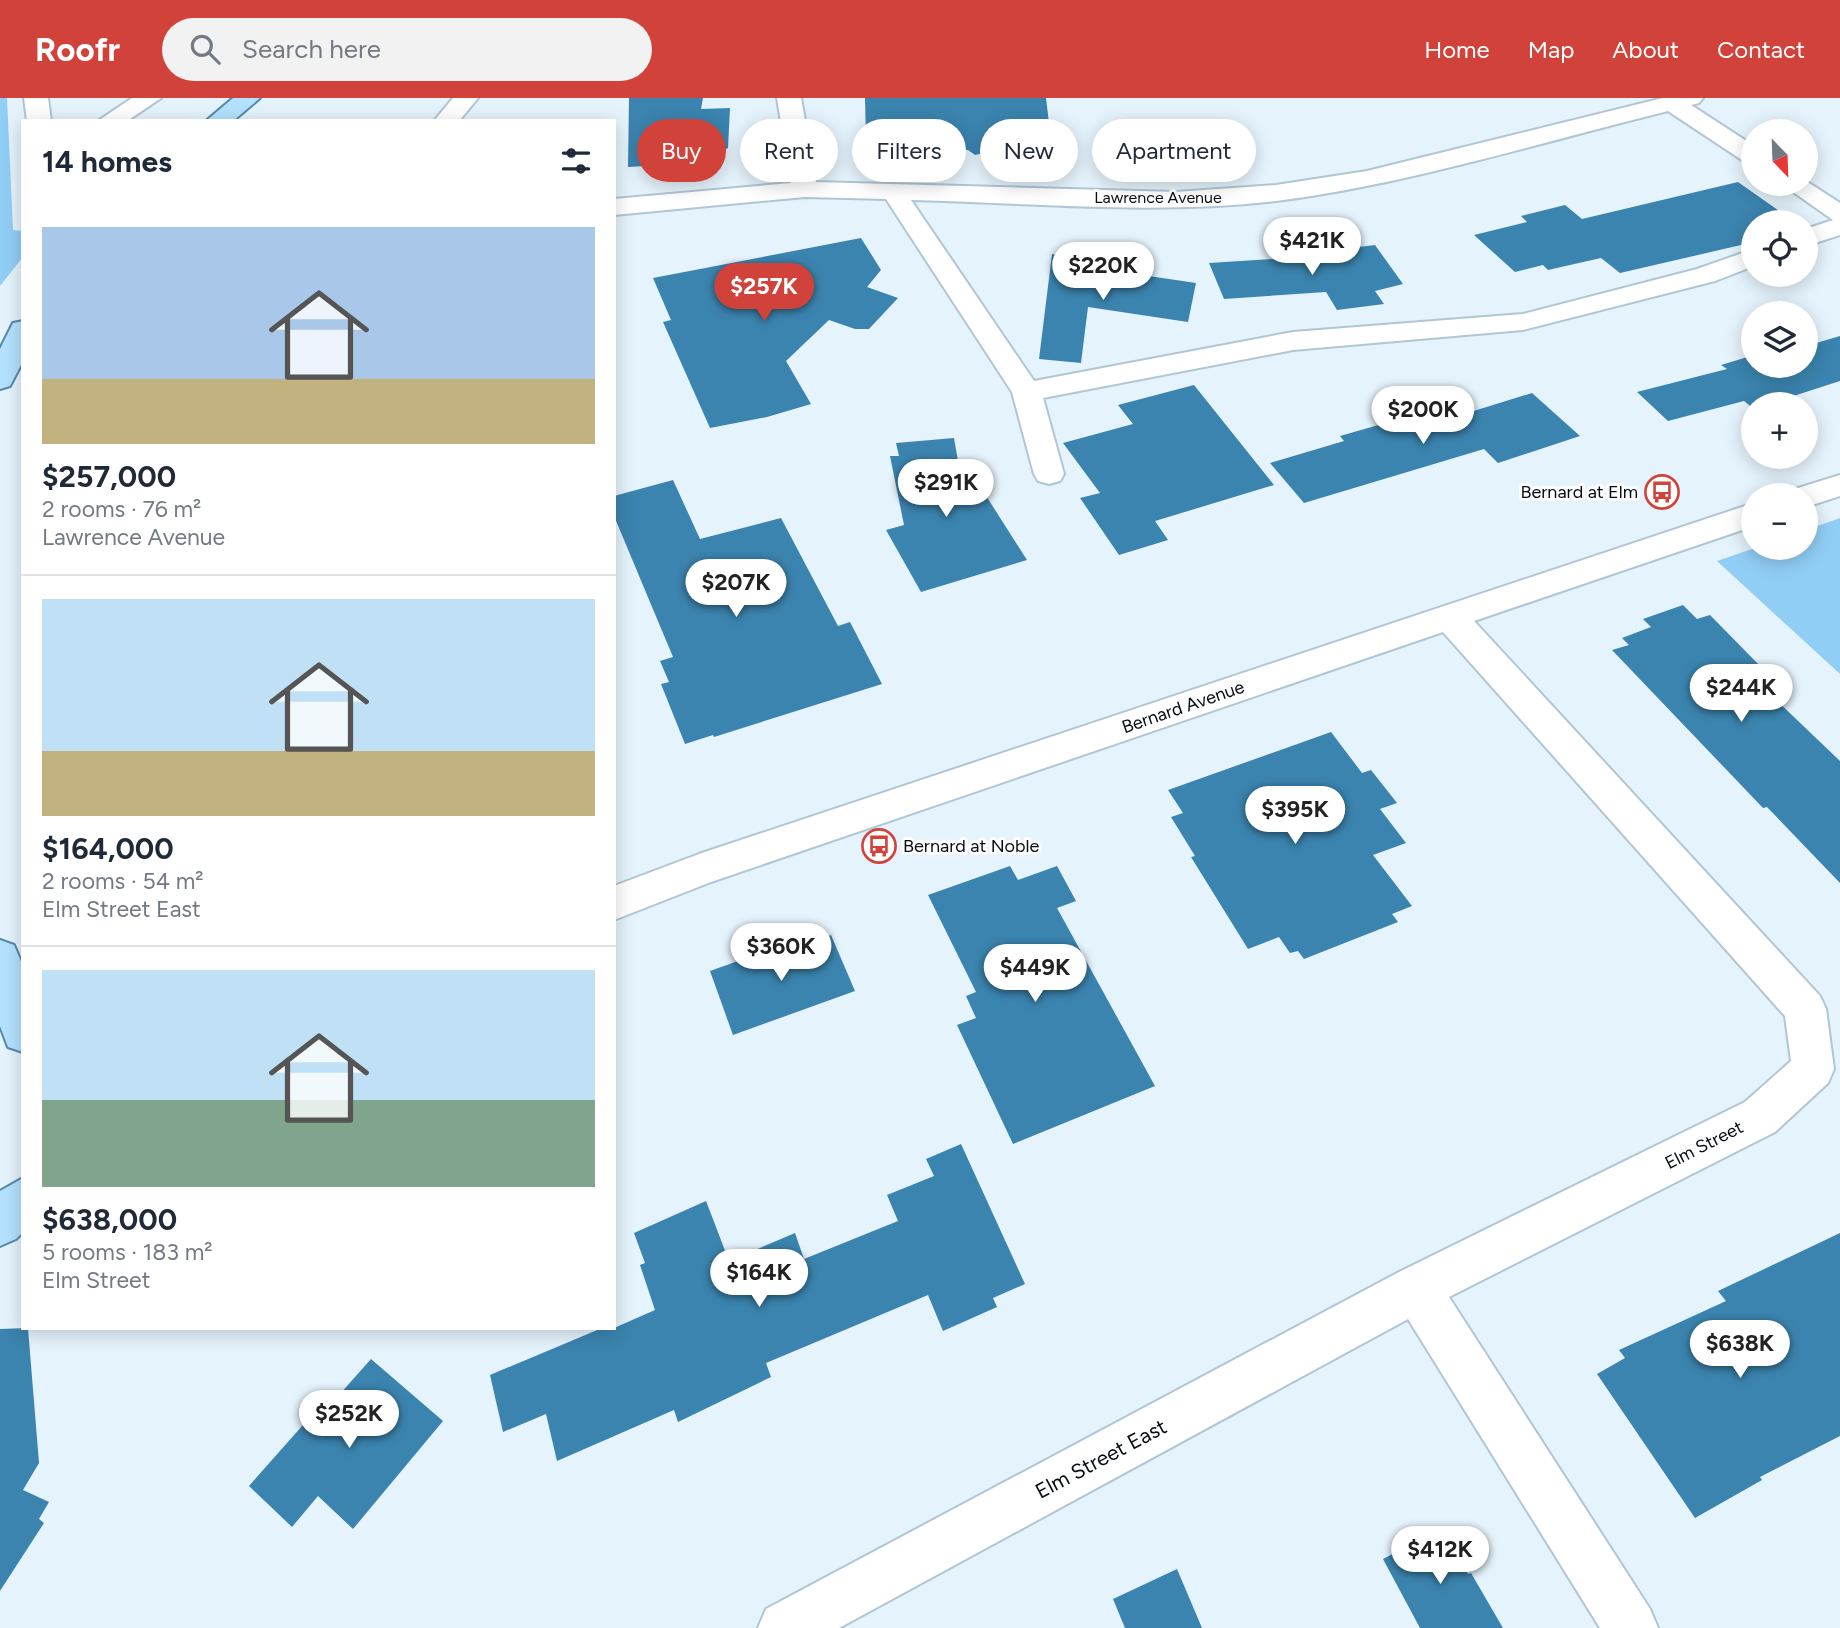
<!DOCTYPE html>
<html lang="en">
<head>
<meta charset="utf-8">
<style>
	:root { --surface:#fff; --page:#f2f2f3; --text:#1f2937; --muted:#747a83; --line:#e0e1e3; --accent:#d1423a }
	body { margin:0; font-family:Figtree,sans-serif; background:var(--page); color:var(--text); height:100vh; display:flex; flex-direction:column; font-size:26px; white-space:nowrap }
	* { box-sizing:border-box; margin:0 }
	p { font-size:23px; color:var(--muted) }
	.icon { flex:none; width:38px; height:38px; fill:none; stroke:currentColor; stroke-width:2; stroke-linecap:round; stroke-linejoin:round }
	.map { position:relative; flex:1; overflow:hidden }
	.drawer { position:absolute; left:21px; top:21px; width:595px; height:1211px; display:flex; flex-direction:column; background:var(--surface); border-radius:0px; box-shadow:0 4px 18px #0003 }
	.drawer>* { flex:none }
	.top-card { position:absolute; left:637px; top:21px; width:665px; height:63px; display:flex; gap:14px }
	.needle { width:46px; rotate:157deg }
	.buttons { position:absolute; left:1741px; top:21px; display:grid; gap:14px }
	.buttons a { display:grid; place-items:center; width:77px; height:77px; border-radius:50%; background:var(--surface); box-shadow:0 4px 18px #0003; font-size:35px }
	.price { position:absolute; translate:-50% -60px; padding:0 16px; border-radius:24px; background:#fff; color:#222; font-size:23px; line-height:46px; filter:drop-shadow(0 2px 4px #0008) }
	.price::after { content:''; position:absolute; left:50%; top:42px; width:21px; height:16px; margin-left:-10px; background:inherit; clip-path:polygon(0 0,100% 0,50% 100%) }
	.price.current { background:var(--accent); color:#fff }
	ul { padding:0; list-style:none }
	li { display:grid; align-content:center; gap:14px; height:371px; padding:0 21px }
	li+li { border-top:2px solid var(--line) }
	li span { display:grid; place-items:center; height:217px; border-radius:0px; color:#555 }
	li>.icon { margin-inline-start:auto }
	span .icon { width:126px; height:126px; fill:#fffc; stroke-width:1 }
	li b { font-size:30px }
	h2 { display:flex; justify-content:space-between; align-items:center; height:84px; padding:0 21px; font-size:30px }
	.chip { padding:0 24px; border-radius:32px; background:var(--surface); box-shadow:0 4px 18px #0003; font-size:24px; line-height:63px }
	.chip.current { background:var(--accent); color:#fff }
	header { display:flex; align-items:center; gap:42px; box-sizing:border-box; height:98px; padding:0 35px; background:var(--accent); color:#fff }
	header strong { font-size:33px }
	nav { display:flex; gap:38px; margin-inline-start:auto; font-size:24px }
	.search { width:490px; height:63px; background:var(--page); display:flex; align-items:center; gap:18px; box-sizing:border-box; padding:0 24px; border-radius:38px; color:var(--muted); font-size:26px }
	.map>svg:first-child { display:block }
	.green { fill:#91cef6 }
	.building { fill:#3b84af }
	.lines { fill:none; stroke-linecap:round; stroke-linejoin:round }
	.minor-casing { stroke:#b0c6d4; stroke-width:4 }
	.major-casing { stroke:#558aab; stroke-width:4 }
	.minor { fill:#fff; fill-rule:evenodd }
	.major { fill:#b3e1fe; fill-rule:evenodd }
	.labels { text-anchor:middle; stroke-width:6; stroke-linejoin:round; paint-order:stroke }
	.far-street-label { font-size:16px; fill:#060d12; stroke:#fefefe }
	.poi-label { font-size:18px; fill:#060d12; stroke:#fefefe; text-anchor:end }
	.street-label { font-size:18px; fill:#060d12; stroke:#fefefe }
	.near-street-label { font-size:21px; fill:#060d12; stroke:#fefefe }
</style>
</head>
<body>
<header>
<strong>Roofr</strong>
<div class="search"><svg class="icon" aria-label="search" viewBox="0 0 24 24"><circle cx="10" cy="10" r="6"/><path d="M15 15l6 6"/></svg>Search here</div>
<nav><a>Home</a><a>Map</a><a>About</a><a>Contact</a></nav>
</header>
<div class="map">
<svg width="1840" height="1530" viewBox="0 0 1840 1530">
	<rect width="100%" height="100%" fill="#e5f3fc"/>
	<path class="green" d="M0 0H7L13 132 23 133V159L0 188Z
		M1840 420V576L1717 463 1755 450H1806V432Z"/>
	<path class="building" d="M629 0H703L701 11 730 10 728 50 701 65 628 69Z
		M865 0H1046L1052 50 1003 61 996 52 975 57 968 52 882 53V41L866 42Z
		M1738 84 1795 124H1754V144L1620 175 1601 160 1548 172 1543 167 1515 174 1474 137 1527 124 1521 118 1565 107 1582 121Z
		M861 140 881 172 867 189 898 200 869 231H855L829 222 786 263 811 306 767 319 710 330 663 224 671 222 653 180Z
		M1375 147 1403 186 1375 193 1384 206 1337 212 1326 194 1224 201 1209 165 1304 159 1302 156Z
		M1052 156 1135 176 1196 185 1188 224 1088 209 1081 265 1039 261Z
		M1840 238V283L1769 306H1754V311L1744 303 1668 323 1637 294 1727 271 1721 267 1754 257V268H1806V248Z
		M1194 287 1274 387 1155 423 1168 442 1119 457 1080 400 1100 395 1063 345 1133 326 1118 307Z
		M1532 295 1580 338 1498 365 1484 351 1304 405 1270 365 1344 343 1340 338 1424 314 1435 325Z
		M954 340 962 386 976 382 1027 462 921 494 886 432 904 427 890 358H899L896 345Z
		M673 382 700 441 781 420 838 528 850 524 882 586 714 639 713 637 685 646 661 586 669 584 660 563 673 559 614 418V398Z
		M1683 507 1697 521 1710 517 1764 572 1750 577 1840 663V785L1767 709 1763 710 1612 552 1629 547 1622 540 1651 529 1643 521Z
		M1331 634 1362 675 1371 672 1397 705 1380 711 1406 745 1373 757 1412 808 1392 816 1398 824 1304 861 1298 853 1290 855 1279 839 1248 851 1191 759 1195 758 1171 719 1183 715 1168 692Z
		M1010 768 1018 782 1057 768 1076 803 1057 810 1155 988 1013 1046 957 927 976 920 966 898 976 894 928 797Z
		M831 837 855 893 733 937 710 873 802 840 805 847Z
		M961 1046 1025 1186 993 1200 997 1209 943 1233 928 1197 766 1265 771 1279 678 1324 674 1312 557 1363 546 1316 503 1334 490 1277 602 1230H614L655 1212 640 1167 645 1165 634 1135 706 1103 729 1163 795 1135 804 1161 898 1123 887 1097 934 1078 926 1061Z
		M1840 1135V1338L1760 1379 1762 1382 1695 1420 1597 1276 1625 1260 1619 1252 1726 1203 1718 1193Z
		M28 1230 39 1365 23 1392 49 1404 39 1421 44 1425 0 1493V1231Z
		M371 1261 443 1323 353 1431 318 1398 292 1429 249 1388 318 1310 324 1314Z
		M1442 1430 1468 1476 1471 1475 1503 1530H1420L1383 1461Z
		M1177 1471 1202 1530H1125L1113 1501Z"/>
	<g class="lines">
		<g class="minor-casing">
			<path id="minor" d="M24 0H48L51 23H27Z
				M132 0H161L127 23H98Z
				M453 0H478L459 23H434Z
				M777 0H801L816 84 1176 94 1276 87 1367 73 1663 0H1703L1699 5 1691 7 1754 48V66L1745 64 1668 13C1542 44 1405 87 1276 103 1156 117 1032 105 911 102L1034 283 1293 234 1523 216 1697 171 1754 151V168L1715 183 1523 232 1293 252 1043 300 1064 376 1060 383 1049 386 1038 383 1034 376 1012 294 886 101 805 99 614 117V101L791 85Z
				M1806 83 1840 105V137L1806 148V131L1833 122 1782 86H1806Z
				M1840 377V398L1806 409V397H1791L1795 391Z
				M1754 405V428L1474 523 1820 898 1826 911 1834 971 1828 985 1775 1034 1449 1199 1650 1511 1658 1530H1600L1408 1221 839 1530H758L766 1511 1399 1174 1745 1004 1791 963 1785 918 1443 534 711 784 614 822V788L699 756Z"/>
		</g>
		<g class="major-casing">
			<path id="major" d="M233 0H260L233 23H206Z
				M23 223V263L10 288 0 291V251L13 225Z
				M0 842 14 847 23 868V954L8 949 0 928Z
				M23 1080V1134L16 1141 0 1148V1093Z"/>
		</g>
		<use href="#minor" class="minor"/>
		<use href="#major" class="major"/>
	</g>
	<defs>
		<g id="bus-ring" transform="scale(1.75)"><circle r="9.5" fill="#fefefe" stroke="#d1423a" stroke-width="1.5"/><path d="M-5-6H5V4H4V6H2V4H-2V6H-4V4H-5ZM-3.5-4V0h7V-4ZM-3.5 1.2v1.5H-2V1.2ZM2 1.2v1.5H3.5V1.2Z" fill="#d1423a"/></g>
	</defs>
	<g fill-rule="evenodd">
		<use href="#bus-ring" x="1662" y="394"/>
		<use href="#bus-ring" x="879" y="748"/>
	</g>
	<g class="labels">
		<g class="far-street-label">
			<text x="1158" y="105">Lawrence Avenue</text>
		</g>
		<g class="poi-label">
			<text x="1638" y="400">Bernard at Elm</text>
			<text x="903" y="754" text-anchor="start">Bernard at Noble</text>
		</g>
		<g class="street-label">
			<text transform="translate(1183 609) rotate(-19)" y="6">Bernard Avenue</text>
			<text transform="translate(1704 1047) rotate(-27)" y="6">Elm Street</text>
		</g>
		<g class="near-street-label">
			<text transform="translate(1101 1361) rotate(-28)" y="7">Elm Street East</text>
		</g>
	</g>
</svg>
<div class="buttons">
<a><svg class="needle" viewBox="-14 -14 28 28"><path d="M0-13l5 13h-10z" fill="#e53935"/><path d="M0 13l5-13h-10z" fill="#747a83"/></svg></a>
<a><svg class="icon" aria-label="locate" viewBox="0 0 24 24"><circle cx="12" cy="12" r="6"/><path d="M12 2v4M12 18v4M2 12h4M18 12h4"/></svg></a>
<a><svg class="icon" aria-label="layers" viewBox="0 0 24 24"><path d="M12 4l9 5-9 5-9-5zM3 14l9 5 9-5"/></svg></a>
<a>+</a>
<a>−</a>
</div>
<b class="price" style="left:1312px;top:179px">$421K</b>
<b class="price" style="left:1103px;top:204px">$220K</b>
<b class="price current" style="left:764px;top:225px">$257K</b>
<b class="price" style="left:1423px;top:348px">$200K</b>
<b class="price" style="left:946px;top:421px">$291K</b>
<b class="price" style="left:736px;top:521px">$207K</b>
<b class="price" style="left:1741px;top:626px">$244K</b>
<b class="price" style="left:1295px;top:748px">$395K</b>
<b class="price" style="left:781px;top:885px">$360K</b>
<b class="price" style="left:1035px;top:906px">$449K</b>
<b class="price" style="left:759px;top:1211px">$164K</b>
<b class="price" style="left:1740px;top:1282px">$638K</b>
<b class="price" style="left:349px;top:1352px">$252K</b>
<b class="price" style="left:1440px;top:1488px">$412K</b>
<div class="top-card">
<a class="chip current">Buy</a>
<a class="chip">Rent</a>
<a class="chip">Filters</a>
<a class="chip">New</a>
<a class="chip">Apartment</a>
</div>
<section class="drawer">
<h2>14 homes<svg class="icon" aria-label="filters" viewBox="0 0 24 24"><path d="M4 7h16M4 17h16"/><circle cx="9" cy="7" r="2"/><circle cx="15" cy="17" r="2"/></svg></h2>
<ul>
<li><span style="background:linear-gradient(#a9c7e8 70%,#c2b280 0)"><svg class="icon" aria-label="home" viewBox="0 0 24 24"><path d="M3 11l9-7 9 7M6 9v11h12V9"/></svg></span><div><b>$257,000</b><p>2 rooms · 76 m²</p><p>Lawrence Avenue</p></div></li>
<li><span style="background:linear-gradient(#bfe0f5 70%,#c2b280 0)"><svg class="icon" aria-label="home" viewBox="0 0 24 24"><path d="M3 11l9-7 9 7M6 9v11h12V9"/></svg></span><div><b>$164,000</b><p>2 rooms · 54 m²</p><p>Elm Street East</p></div></li>
<li><span style="background:linear-gradient(#bfe0f5 60%,#7fa58c 0)"><svg class="icon" aria-label="home" viewBox="0 0 24 24"><path d="M3 11l9-7 9 7M6 9v11h12V9"/></svg></span><div><b>$638,000</b><p>5 rooms · 183 m²</p><p>Elm Street</p></div></li>
</ul>
</section>
</div>
</body>
</html>
